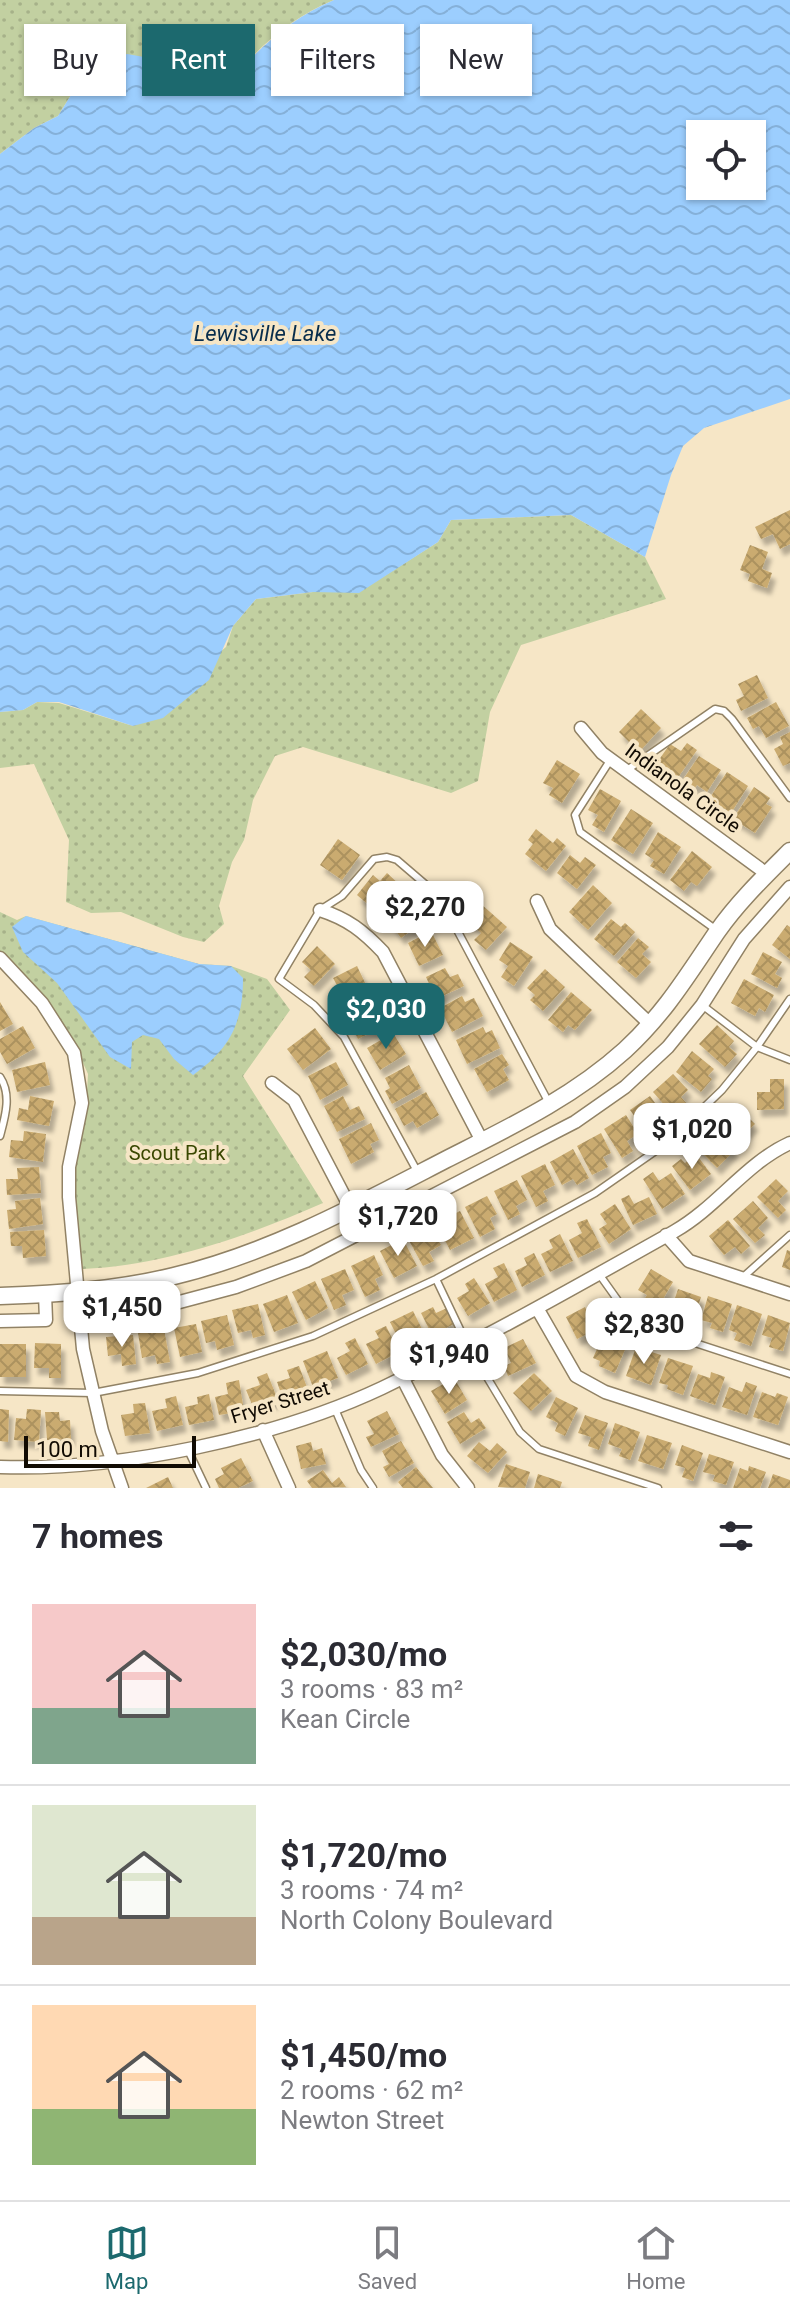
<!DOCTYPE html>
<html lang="en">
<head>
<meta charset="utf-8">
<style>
	:root { --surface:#fff; --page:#f2f2f3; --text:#2b2b33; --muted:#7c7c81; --line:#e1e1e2; --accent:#1c696e }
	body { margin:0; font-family:Roboto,sans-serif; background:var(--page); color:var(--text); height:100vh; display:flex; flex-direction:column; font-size:30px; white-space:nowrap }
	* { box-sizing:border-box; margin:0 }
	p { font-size:26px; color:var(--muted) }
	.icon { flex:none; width:44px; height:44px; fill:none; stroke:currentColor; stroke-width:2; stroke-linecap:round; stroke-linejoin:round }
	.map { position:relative; height:1488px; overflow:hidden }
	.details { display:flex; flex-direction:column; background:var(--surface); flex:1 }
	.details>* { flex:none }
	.banner { position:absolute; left:24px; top:24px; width:742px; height:72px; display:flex; gap:16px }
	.controls { position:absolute; left:686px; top:120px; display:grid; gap:16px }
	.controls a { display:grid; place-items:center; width:80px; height:80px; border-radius:0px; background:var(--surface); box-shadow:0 2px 6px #0004; font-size:40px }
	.scale { position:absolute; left:24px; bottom:20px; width:172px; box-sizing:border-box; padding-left:8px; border:4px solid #110b03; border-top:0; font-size:22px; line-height:28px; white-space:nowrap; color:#110b03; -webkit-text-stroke:6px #f6e6c6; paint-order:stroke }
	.price { position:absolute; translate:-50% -68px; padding:0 18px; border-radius:16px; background:#fff; color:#222; font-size:26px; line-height:52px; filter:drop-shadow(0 2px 4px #0008) }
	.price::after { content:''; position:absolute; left:50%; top:48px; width:24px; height:18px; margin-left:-12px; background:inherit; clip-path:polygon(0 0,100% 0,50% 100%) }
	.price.current { background:var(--accent); color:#fff }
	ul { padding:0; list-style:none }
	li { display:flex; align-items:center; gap:24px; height:200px; padding:0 32px }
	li+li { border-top:2px solid var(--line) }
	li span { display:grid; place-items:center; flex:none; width:224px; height:160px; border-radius:0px; color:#555 }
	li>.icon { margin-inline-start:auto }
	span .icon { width:96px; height:96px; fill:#fffc; stroke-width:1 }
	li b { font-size:34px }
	h2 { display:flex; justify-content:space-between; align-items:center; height:96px; padding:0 32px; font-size:34px }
	.pill { padding:0 28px; border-radius:0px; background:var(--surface); box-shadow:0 2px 6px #0004; font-size:28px; line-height:72px }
	.pill.current { background:var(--accent); color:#fff }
	.tab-bar { display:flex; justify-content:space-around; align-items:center; height:112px; border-top:2px solid var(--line); background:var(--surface); font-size:22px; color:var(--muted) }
	.tab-bar a { display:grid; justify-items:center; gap:4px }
	.tab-bar .current { color:var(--accent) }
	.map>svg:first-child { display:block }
	.grass { fill:url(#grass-dots) }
	.water { fill:url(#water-waves); fill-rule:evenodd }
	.building { fill:url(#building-cross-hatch); filter:url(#shadow) }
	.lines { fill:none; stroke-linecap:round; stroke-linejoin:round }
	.service-casing { stroke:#918265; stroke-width:9 }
	.minor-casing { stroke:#918265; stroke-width:15 }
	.secondary-casing { stroke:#918265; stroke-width:19 }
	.service { stroke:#fff; stroke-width:6 }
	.minor { stroke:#fff; stroke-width:12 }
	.secondary { stroke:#fff; stroke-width:16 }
	.labels { text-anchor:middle; stroke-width:8; stroke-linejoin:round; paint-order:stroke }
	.street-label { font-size:20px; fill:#110b03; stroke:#f6e6c6 }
	.park-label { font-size:20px; fill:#394700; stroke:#f6e6c6 }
	.water-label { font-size:22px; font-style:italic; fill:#082d4c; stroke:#f6e6c6 }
</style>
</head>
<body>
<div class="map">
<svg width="790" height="1488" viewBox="0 0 790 1488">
	<defs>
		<pattern id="grass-dots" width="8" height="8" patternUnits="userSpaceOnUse" patternTransform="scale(2)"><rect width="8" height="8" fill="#c2d0a1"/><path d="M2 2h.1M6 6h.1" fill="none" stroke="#a6b189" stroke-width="1.8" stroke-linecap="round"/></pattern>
		<pattern id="water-waves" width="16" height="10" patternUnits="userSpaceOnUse" patternTransform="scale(2)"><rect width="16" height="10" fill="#9ccefe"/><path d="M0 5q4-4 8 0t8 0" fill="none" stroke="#85b0d8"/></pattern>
		<pattern id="building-cross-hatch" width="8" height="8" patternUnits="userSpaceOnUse" patternTransform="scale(2)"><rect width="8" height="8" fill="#caab70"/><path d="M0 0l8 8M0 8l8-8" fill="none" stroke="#ac925f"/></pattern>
		<filter id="shadow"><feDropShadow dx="4" dy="7" stdDeviation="2" flood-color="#0004"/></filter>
	</defs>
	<rect width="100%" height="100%" fill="#f6e6c6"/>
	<path class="grass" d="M0 0H334C295 16 265 41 238 72L207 75 167 61 84 74 58 116 34 128 0 154Z
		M571 515 645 557 666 599 521 645 490 712 478 781 451 793 303 747 275 756 253 800 244 840 232 862 219 906 224 924 204 942 183 937 121 912 91 913 66 902 69 840 34 764 0 768V712L23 710 37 702 59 703 133 726 226 647 233 626 256 599 313 592H359L438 542 451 520Z
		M0 912 17 920 26 916 199 964 231 966 267 979 290 1010 243 1076 323 1203C248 1236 166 1265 83 1269L73 1196 74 1162 85 1125 88 1074 71 1036 32 982 0 952Z"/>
	<path class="water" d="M334 0H790V399L704 428 683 446 671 475 645 557 571 515 451 520 438 542 359 593 313 592 256 599 233 626 209 680 163 718 133 726 59 702H37L23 710 0 712V154L34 128 58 116 84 74 127 54 167 61 207 75 238 72C266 42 295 16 334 0ZM752 134V186H700V134Z
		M26 916 199 964 231 966 243 978C243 1023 230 1049 193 1075L174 1059 159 1039 143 1035 132 1042 131 1069 110 1057 57 983 23 952 12 927Z"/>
	<path class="building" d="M790 510V544L780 549 773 534 761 539 755 527Z
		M750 545 768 552 762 569 772 573 767 588 748 581 750 574 740 570Z
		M757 675 768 698 741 711 736 700 744 696 738 684Z
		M776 702 789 726 766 738 759 726 753 729 747 718Z
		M641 709 661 728 639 752 619 732Z
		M790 732V763L783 766 774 749 783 744 780 737Z
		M687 743 697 750 677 779 656 764 670 744 681 751Z
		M699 756 721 770 707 792 697 785 694 789 682 781Z
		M557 760 580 774 562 803 549 795 553 788 543 783Z
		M727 772 748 786 731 813 709 799Z
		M754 787 770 798 766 804 772 807 755 833 733 819Z
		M600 789 621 801 604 832 592 825 598 815 588 810Z
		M631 809 653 823 633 854 611 840Z
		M536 829 553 843 557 838 566 846 546 871 525 854 533 844 528 840Z
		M658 832 681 847 664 874 650 866 654 860 645 854Z
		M338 839 360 855 342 880 320 865Z
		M692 851 712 867 697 886 691 882 684 891 670 880Z
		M570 855 580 863 585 857 596 865 577 889 557 873Z
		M387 873 401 886 378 913 357 895 373 875 380 881Z
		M593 885 612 903 588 930 569 912Z
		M406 901 414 911 422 905 431 916 401 938 385 916Z
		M481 904 507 927 486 950 474 940 481 933 467 920Z
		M611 919 621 927 625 923 635 932 614 956 594 939Z
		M787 925 790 927V959L772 945Z
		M431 931 443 955 419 966 408 943Z
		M638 938 649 947 642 954 651 962 636 978 617 962Z
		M510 942 533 957 514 986 501 977 508 966 499 960Z
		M317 946 335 964 314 986 304 977 311 970 302 962Z
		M763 952 782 962 775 974 782 978 777 988 751 974Z
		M357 966 369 991 340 1005 334 992 339 989 333 978Z
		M445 968 450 977 458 974 464 986 436 999 426 977Z
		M545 969 565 987 543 1011 530 1000 535 995 527 988Z
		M744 979 774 995 765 1012 759 1008 755 1016 731 1003Z
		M571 992 592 1010 575 1030 568 1025 563 1032 548 1020Z
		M462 996 465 1002 474 998 483 1016 452 1032 440 1008Z
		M378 1000 389 1024 358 1039 346 1015Z
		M0 1002 13 1024 0 1031Z
		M717 1025 734 1041 729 1047 737 1054 725 1067 699 1044Z
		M23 1026 35 1048 7 1064 0 1052V1039Z
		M483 1027 486 1033 492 1030 500 1048 467 1064 456 1040Z
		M315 1028 331 1049 303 1070 287 1049Z
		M393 1033 406 1054 380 1070 367 1048Z
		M692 1051 714 1069 708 1076 712 1079 701 1092 676 1072Z
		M502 1054 509 1065 503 1069 509 1080 487 1092 474 1069Z
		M45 1062 50 1085 17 1092 12 1070Z
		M336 1062 348 1085 320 1100 308 1076Z
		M409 1065 421 1088 392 1104 385 1091 390 1088 385 1078Z
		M673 1074 688 1090 681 1097 687 1104 674 1116 653 1092Z
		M770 1079H784V1109L757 1110V1092H770Z
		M426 1092 439 1115 417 1128 413 1121 404 1126 395 1109Z
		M30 1096 54 1101 49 1126 17 1120 19 1108 28 1110Z
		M343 1096 350 1110 359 1106 365 1119 337 1132 324 1106Z
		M650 1096 668 1121 648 1135 630 1110Z
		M735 1110 740 1115 743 1112 755 1124 736 1142 716 1122 725 1113 728 1116Z
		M626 1115 638 1134 627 1141 633 1151 622 1158 604 1129Z
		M371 1123 379 1140 370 1144 374 1152 351 1164 339 1139Z
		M712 1126 735 1150 717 1168 693 1144Z
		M24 1131 46 1134 43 1162 9 1157 11 1140 23 1141Z
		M601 1133 611 1153 603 1157 608 1167 592 1175 577 1146Z
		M573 1149 589 1178 577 1185 573 1179 562 1185 550 1162Z
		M696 1154 711 1174 690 1190 672 1166 681 1159 685 1163Z
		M545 1164 555 1185 543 1191 548 1201 536 1207 521 1176Z
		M39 1167 41 1193 7 1195 6 1179H18L17 1168Z
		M653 1172 659 1181 671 1173 685 1194 662 1209 643 1179Z
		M776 1179 788 1191 778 1201 786 1210 778 1218 757 1197Z
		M517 1180 527 1200 516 1206 520 1214 508 1220 494 1191Z
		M629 1195 634 1204 649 1197 657 1214 633 1225 621 1199Z
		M487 1196 497 1214 490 1218 495 1229 480 1237 465 1207Z
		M40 1198 43 1224 9 1229 7 1210 16 1209 15 1201Z
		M753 1201 768 1218 758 1228 765 1235 755 1243 733 1219Z
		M615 1204 631 1229 609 1244 599 1229 607 1224 600 1214Z
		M460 1211 474 1238 450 1250 436 1223Z
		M587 1219 601 1247 578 1258 569 1240 582 1233 577 1223Z
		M728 1220 750 1246 741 1254 735 1247 724 1255 709 1236Z
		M430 1225 441 1245 429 1252 434 1261 423 1266 407 1237Z
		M44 1230 46 1256 23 1258 22 1246H11L10 1232Z
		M560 1234 573 1261 550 1272 541 1254 553 1248 549 1240Z
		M403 1239 417 1266 394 1278 380 1251Z
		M787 1250 790 1251V1270L782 1267Z
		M534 1253 545 1275 522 1287 515 1271 527 1265 524 1258Z
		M374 1255 383 1275 375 1279 380 1290 365 1297 351 1266Z
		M504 1263 517 1290 494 1302 485 1284 498 1277 493 1268Z
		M345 1269 354 1290 342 1295 346 1305 334 1310 321 1279Z
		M651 1269 673 1282 656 1311 642 1303 647 1295 638 1290Z
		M474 1278 490 1303 468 1316 457 1298 469 1291 465 1284Z
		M315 1281 328 1308 306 1320 292 1292Z
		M678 1289 701 1297 692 1325 679 1320 682 1310 672 1307Z
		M287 1295 298 1323 274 1332 263 1304Z
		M708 1296 732 1304 723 1332 710 1328 712 1323 701 1320Z
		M258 1304 265 1335 253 1338 251 1330 238 1333 232 1310Z
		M737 1305 762 1314 751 1346 734 1340 737 1333 729 1330Z
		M433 1307 436 1313 447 1308 454 1324 432 1335 421 1313Z
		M585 1307 590 1319 599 1315 604 1326 577 1339 566 1317Z
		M413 1311 426 1337 403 1348 390 1322Z
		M227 1315 234 1345 217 1350 215 1341 206 1343 201 1321Z
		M768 1315 790 1323 783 1351 769 1347 772 1338 762 1335Z
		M196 1324 202 1352 180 1357 174 1328Z
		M386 1326 399 1352 376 1364 366 1344 379 1338 375 1331Z
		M164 1329 170 1362 157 1364 155 1355 142 1358 138 1333Z
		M133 1335 136 1364 122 1366 121 1354 108 1356 106 1337Z
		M603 1335 627 1345 615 1373 599 1366 600 1361 593 1358Z
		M355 1338 368 1364 346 1375 337 1358 350 1351 345 1343Z
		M523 1339 536 1363 508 1376 504 1366 511 1363 504 1348Z
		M35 1343 61 1344V1378H49V1368H34Z
		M0 1344H26V1377H0Z
		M636 1347 661 1355 651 1385 626 1376Z
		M327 1351 338 1378 313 1387 303 1361Z
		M668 1358 693 1366 683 1395 667 1389 668 1385 659 1383Z
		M299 1366 308 1390 283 1399 277 1382 290 1378 287 1370Z
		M711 1372 725 1377 715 1405 690 1396 698 1374 710 1378Z
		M267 1373 278 1400 254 1409 246 1390 260 1385 257 1377Z
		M534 1373 552 1391 531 1411 513 1393Z
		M454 1378 467 1400 445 1414 431 1391Z
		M239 1380 244 1411 219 1415 215 1397 228 1394 226 1383Z
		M746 1382 757 1386 747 1415 722 1407 729 1387 742 1392Z
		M762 1392 775 1397 777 1393 788 1397 778 1425 753 1417Z
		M209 1394 214 1420 189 1425 185 1407 198 1404 197 1397Z
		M176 1396 183 1425 157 1431 152 1411 167 1408 165 1399Z
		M556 1397 578 1408 565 1436 555 1431 558 1423 546 1417Z
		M145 1403 150 1433 125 1436 121 1415 134 1413 133 1404Z
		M0 1409 9 1410 8 1442 0 1441Z
		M27 1409 41 1410 39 1442 14 1440 16 1418 26 1419Z
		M387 1411 399 1434 371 1447 366 1437 374 1434 367 1421Z
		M45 1412H59L60 1421 70 1420 71 1439 47 1440Z
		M464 1412 471 1423 479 1418 486 1428 460 1444 447 1422Z
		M585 1415 608 1423 599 1450 588 1446 591 1437 578 1433Z
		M615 1423 640 1432 630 1460 619 1456 622 1449 608 1444Z
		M647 1435 672 1443 663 1469 638 1461Z
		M401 1441 414 1463 389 1477 383 1467 389 1464 382 1451Z
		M311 1442 313 1451 322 1448 326 1464 301 1469 296 1446Z
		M479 1442 490 1451 497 1443 507 1452 488 1473 467 1456Z
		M682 1445 703 1453 693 1481 682 1477 685 1468 675 1465Z
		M709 1454 734 1462 726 1485 713 1481 715 1475 703 1472Z
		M241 1458 253 1481 238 1488H219L215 1479 224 1474 221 1468Z
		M506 1464 530 1472 525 1488 498 1487Z
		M749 1466 766 1472 760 1488H733L740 1468 748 1471Z
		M416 1467 433 1488H403L398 1482Z
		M323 1470 332 1483 339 1477 346 1487 312 1488 307 1481Z
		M538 1474 562 1482 560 1488H534Z
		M773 1474 790 1480V1488H768Z
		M168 1477 173 1488H146Z"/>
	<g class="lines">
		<g class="service-casing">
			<path id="service" d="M611 759 575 815 580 832 715 929
				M627 770 715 709 724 711 732 719 790 798
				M702 1005 757 1047 790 1060
				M0 1077C12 1095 5 1117 0 1136
				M417 1171 344 1037 314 1005 279 979 320 910 342 896 374 859 387 857 397 860 439 896 549 1103
				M599 1274 634 1323 790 1374
				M742 1278 790 1235
				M436 1279 467 1344 520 1432 539 1449 658 1488
				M0 1391 93 1393 198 1373 313 1336 436 1279 595 1193 667 1143 722 1090 757 1047 790 999
				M335 1409 361 1470 373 1488
				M187 1448 206 1488"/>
		</g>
		<g class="minor-casing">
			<path id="minor" d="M581 728 602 753 767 874
				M537 901 550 929 651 1025
				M320 910C348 919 363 931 383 952L482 1141
				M0 958 42 1003 74 1053 82 1103 69 1167V1197L83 1349 102 1431 122 1488
				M272 1083 294 1100 351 1209
				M666 1235 689 1261 790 1294
				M106 1288 111 1313 172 1304 236 1287 306 1261 575 1122 625 1087 668 1047 702 1005 744 939 790 887
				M537 1308 576 1376 605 1392 790 1452
				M0 1321 46 1320 45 1294
				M402 1377 442 1455 468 1488
				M263 1430 289 1488
				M0 1467C117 1471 276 1438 382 1388 482 1340 579 1285 675 1231 717 1207 746 1163 790 1143"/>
		</g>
		<g class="secondary-casing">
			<path id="secondary" d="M0 1296C58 1294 117 1290 174 1276 270 1253 358 1205 445 1160 508 1128 572 1098 625 1050 665 1013 687 976 717 932 738 902 764 877 790 851"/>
		</g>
		<use href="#service" class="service"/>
		<use href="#minor" class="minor"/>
		<use href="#secondary" class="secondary"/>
	</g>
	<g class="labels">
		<g class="street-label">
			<text transform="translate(683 788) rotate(36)" y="7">Indianola Circle</text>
			<text transform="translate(280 1402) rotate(-17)" y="7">Fryer Street</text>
		</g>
		<g class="park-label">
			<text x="177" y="1160">Scout Park</text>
		</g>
		<g class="water-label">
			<text x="265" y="341">Lewisville Lake</text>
		</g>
	</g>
</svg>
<div class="controls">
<a><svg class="icon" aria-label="locate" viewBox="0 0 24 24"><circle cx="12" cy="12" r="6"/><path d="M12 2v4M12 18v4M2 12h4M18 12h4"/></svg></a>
</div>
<div class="scale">100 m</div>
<b class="price" style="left:425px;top:949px">$2,270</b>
<b class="price current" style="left:386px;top:1051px">$2,030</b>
<b class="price" style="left:692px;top:1171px">$1,020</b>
<b class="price" style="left:398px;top:1258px">$1,720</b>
<b class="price" style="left:122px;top:1349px">$1,450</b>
<b class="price" style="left:644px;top:1366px">$2,830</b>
<b class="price" style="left:449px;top:1396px">$1,940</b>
<div class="banner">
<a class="pill">Buy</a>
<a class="pill current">Rent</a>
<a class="pill">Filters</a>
<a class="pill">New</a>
</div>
</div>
<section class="details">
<h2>7 homes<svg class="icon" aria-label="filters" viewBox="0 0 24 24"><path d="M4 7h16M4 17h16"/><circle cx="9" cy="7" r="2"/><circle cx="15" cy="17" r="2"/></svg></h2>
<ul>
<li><span style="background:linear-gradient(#f6c9c9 65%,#7fa58c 0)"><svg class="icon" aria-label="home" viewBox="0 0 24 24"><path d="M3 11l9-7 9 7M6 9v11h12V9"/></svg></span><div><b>$2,030/mo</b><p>3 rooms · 83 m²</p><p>Kean Circle</p></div></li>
<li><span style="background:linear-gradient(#dfe7d0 70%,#b9a48a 0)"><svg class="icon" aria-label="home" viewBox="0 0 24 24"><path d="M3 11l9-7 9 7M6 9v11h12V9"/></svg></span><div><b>$1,720/mo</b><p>3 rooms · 74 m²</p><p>North Colony Boulevard</p></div></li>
<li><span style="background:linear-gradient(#ffd9b3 65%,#8fb573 0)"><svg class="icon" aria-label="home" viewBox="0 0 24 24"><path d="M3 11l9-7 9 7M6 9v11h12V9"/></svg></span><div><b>$1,450/mo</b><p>2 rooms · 62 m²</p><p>Newton Street</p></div></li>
</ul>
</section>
<nav class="tab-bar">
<a class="current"><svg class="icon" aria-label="map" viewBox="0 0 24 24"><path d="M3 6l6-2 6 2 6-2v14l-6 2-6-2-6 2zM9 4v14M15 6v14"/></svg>Map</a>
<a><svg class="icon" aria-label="saved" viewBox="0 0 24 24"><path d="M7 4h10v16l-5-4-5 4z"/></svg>Saved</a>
<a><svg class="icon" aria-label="home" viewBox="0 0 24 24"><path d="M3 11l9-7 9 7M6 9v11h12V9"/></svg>Home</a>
</nav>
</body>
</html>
